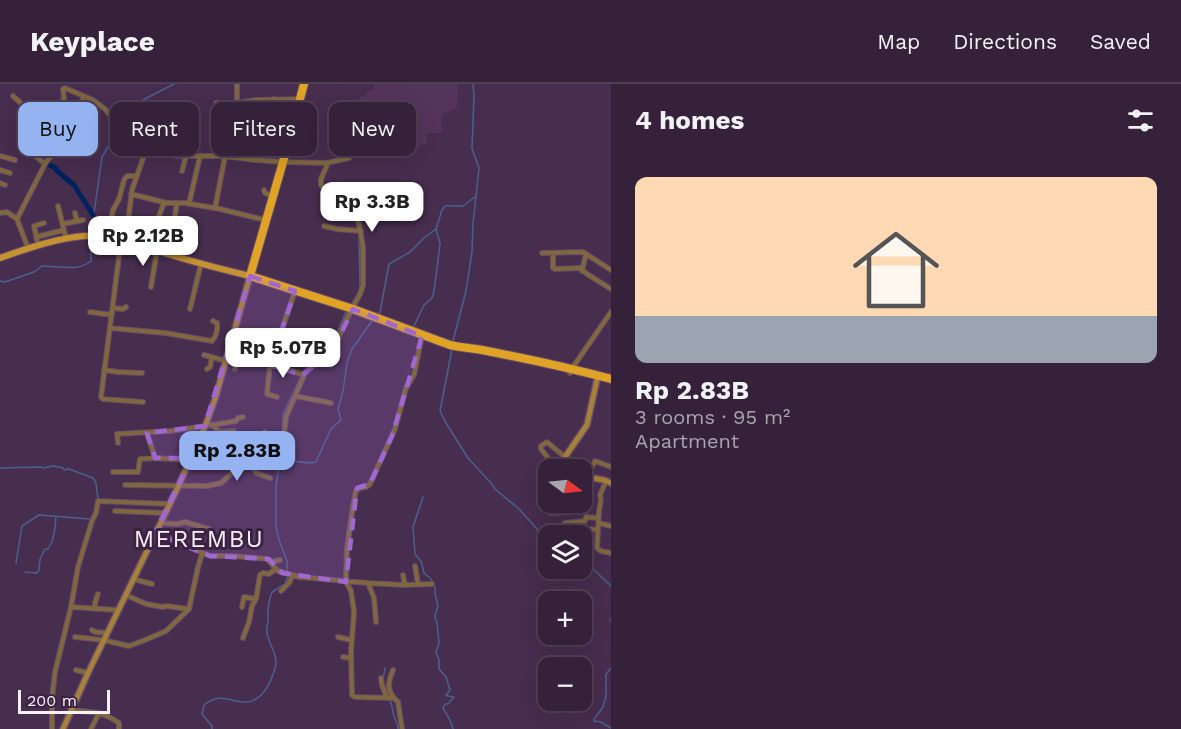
<!DOCTYPE html>
<html lang="en">
<head>
<meta charset="utf-8">
<style>
	:root { --surface:#35223a; --page:#402f45; --text:#f1f3f6; --muted:#aaa4af; --line:#4f3f54; --accent:#95b2f1 }
	body { margin:0; font-family:"Work Sans",sans-serif; background:var(--page); color:var(--text); height:100vh; display:flex; flex-direction:column; font-size:22px; white-space:nowrap }
	* { box-sizing:border-box; margin:0 }
	p { font-size:20px; color:var(--muted) }
	.icon { flex:none; width:33px; height:33px; fill:none; stroke:currentColor; stroke-width:2; stroke-linecap:round; stroke-linejoin:round }
	.map { position:relative; flex:1; overflow:hidden }
	.sheet { display:flex; flex-direction:column; background:var(--surface); width:570px }
	.sheet>* { flex:none }
	.banner { position:absolute; left:18px; top:18px; width:502px; height:54px; display:flex; gap:12px }
	.needle { width:39px; rotate:105deg }
	.buttons { position:absolute; left:538px; top:375px; display:grid; gap:12px }
	.buttons a { display:grid; place-items:center; width:54px; height:54px; border-radius:12px; background:var(--surface); box-shadow:0 6px 24px #0002,0 0 0 2px var(--line); font-size:30px }
	.scale { position:absolute; left:18px; bottom:15px; width:92px; box-sizing:border-box; padding-left:6px; border:3px solid #fbf1fe; border-top:0; font-size:16px; line-height:21px; white-space:nowrap; color:#fbf1fe; -webkit-text-stroke:4px #3c2343; paint-order:stroke }
	.price { position:absolute; translate:-50% -51px; padding:0 14px; border-radius:12px; background:#fff; color:#222; font-size:20px; line-height:39px; filter:drop-shadow(0 2px 3px #0008) }
	.price::after { content:''; position:absolute; left:50%; top:36px; width:18px; height:14px; margin-left:-9px; background:inherit; clip-path:polygon(0 0,100% 0,50% 100%) }
	.price.current { background:var(--accent); color:#111 }
	ul { padding:0; list-style:none }
	li { display:grid; align-content:center; gap:12px; height:318px; padding:0 24px }
	li+li { border-top:2px solid var(--line) }
	li span { display:grid; place-items:center; height:186px; border-radius:12px; color:#555 }
	li>.icon { margin-inline-start:auto }
	span .icon { width:108px; height:108px; fill:#fffc; stroke-width:1 }
	li b { font-size:26px }
	h2 { display:flex; justify-content:space-between; align-items:center; height:72px; padding:0 24px; font-size:26px }
	.chip { padding:0 21px; border-radius:12px; background:var(--surface); box-shadow:0 6px 24px #0002,0 0 0 2px var(--line); font-size:21px; line-height:54px }
	.chip.current { background:var(--accent); color:#111 }
	header { display:flex; align-items:center; gap:36px; box-sizing:border-box; height:84px; padding:0 30px; background:var(--surface); border-bottom:2px solid var(--line) }
	header strong { font-size:28px }
	nav { display:flex; gap:33px; margin-inline-start:auto; font-size:21px }
	main { display:flex; flex:1; min-height:0 }
	.map>svg:first-child { display:block }
	.built { fill:#54345b }
	.lines { fill:none; stroke-linecap:round; stroke-linejoin:round }
	.stream { stroke:#4b608f; stroke-width:1.5 }
	.river { stroke:#002260; stroke-width:5 }
	.street-casing { stroke:#644c6a; stroke-width:6 }
	.secondary-casing { stroke:#644c6a; stroke-width:8 }
	.primary-casing { stroke:#644c6a; stroke-width:8 }
	.highway-casing { stroke:#644c6a; stroke-width:10 }
	.street { stroke:#80673d; stroke-width:4 }
	.secondary { stroke:#a7803a; stroke-width:5 }
	.primary { stroke:#c59232; stroke-width:6 }
	.highway { stroke:#e1a325; stroke-width:8 }
	.marked { fill:#a167d2; fill-opacity:0.2; stroke:#a167d2; stroke-width:4.5; stroke-dasharray:12 8; stroke-linejoin:round }
	.labels { text-anchor:middle; stroke-width:6; stroke-linejoin:round; paint-order:stroke }
	.quarter-label { font-size:24px; letter-spacing:1.5px; fill:#fbf1fe; stroke:#3c2343 }
</style>
</head>
<body>
<header>
<strong>Keyplace</strong>
<nav><a>Map</a><a>Directions</a><a>Saved</a></nav>
</header>
<main>
<div class="map">
<svg width="611" height="645" viewBox="0 0 611 645">
	<rect width="100%" height="100%" fill="#472d4e"/>
	<path class="built" d="M374 0H458L457 24 441 30 442 49H427V60L413 62 401 25 375 37V42L355 52 348 54 341 27 374 4Z"/>
	<g class="lines">
		<path class="stream" d="M121 42 133 21 174 0
			M91 150 102 73 118 46
			M0 197 5 198 34 188 42 182C58 182 78 188 91 177V154
			M351 221 359 208 360 202 359 153
			M377 231 380 228 389 180 410 168 424 154 436 145 442 126 445 122H463L476 112
			M413 244 424 221 432 214 434 207 440 160 436 145
			M453 257 466 207 472 168 473 140 479 84 472 65 474 11 473 0
			M452 265 440 327 446 339 468 374 491 399 495 405 519 425 537 445 544 458 549 463
			M329 267 346 228
			M282 352 283 330 304 286 311 282
			M281 372 276 401V443L279 456 287 477V488
			M282 374C293 376 305 381 316 378L331 345 341 336 338 325 343 307 347 279 352 265 372 237
			M0 384 40 383 44 384 53 382 63 384 64 386 69 385 93 394 96 399 98 415
			M423 413 413 443 415 470 421 477 424 489 431 495 435 503V510L438 522 435 532 437 539 439 559 436 568 439 576V585L446 593 450 606 446 611 448 612 454 613 448 620H445L443 624 450 636 453 645
			M582 478 585 477 611 502
			M16 479 22 442 39 431 90 435
			M25 488 37 489 39 486 40 475 45 465H48L52 458 55 444 56 433
			M611 534V537
			M611 584 606 590V612L603 623 594 635V637L601 638 611 644
			M383 595 385 584
			M389 615C393 621 392 626 394 632 396 637 398 640 398 645
			M212 645V642L202 630 204 621C221 609 225 616 243 618 261 620 271 599 275 584 279 572 269 561 267 549 266 545 268 540 268 535 268 525 268 518 272 508L285 500 288 492"/>
		<path class="river" d="M47 80 56 84V86L74 101 93 131"/>
		<g class="street-casing">
			<path id="street" d="M237 0V19
				M13 12 46 42
				M216 19 235 21
				M71 44 86 58
				M253 44 266 45 274 15
				M80 52 85 49 92 51 95 50
				M0 72 15 76
				M45 80 71 44 81 33 83 13
				M0 86 10 89
				M182 87 186 72
				M0 99 5 101
				M264 106 265 109 272 112
				M131 110 167 119H185L220 125 265 136
				M348 113 368 107 396 103
				M189 120 200 72
				M58 122 66 154
				M215 124 235 21 237 19 256 16 300 15
				M0 129 7 128 17 135
				M75 129 77 137
				M63 140 83 136
				M324 142 337 145 361 147
				M36 153 64 146
				M110 154 113 141 112 131 113 126 119 115 124 96 127 92H136
				M37 156 34 142 44 139
				M121 157 101 313 103 315 143 318
				M124 157 128 138 132 106 147 63
				M147 163 164 119
				M28 164 17 135 45 80 27 65 36 52 53 37 64 14 63 5 65 4 93 16 105 25 129 55 131 56 134 53 151 66 164 70 177 72H224L255 76 283 78 327 79 349 74 345 55
				M542 169 583 168 611 186
				M553 169V184L555 185 580 184 587 190 611 205
				M176 172 182 148C172 138 175 132 177 119
				M582 187 586 170
				M151 203 157 167
				M113 224 123 225 126 223
				M190 225 201 180
				M90 228 112 231
				M110 244 165 249 212 257C216 253 218 245 217 239L213 237
				M204 271 226 277
				M207 285 210 283 212 273
				M235 285 238 275 240 273 287 285 304 291
				M104 286 118 288 142 289
				M570 289 573 283 611 228
				M295 312 331 319
				M277 313 267 310 270 281 295 207
				M206 340 212 341 220 348 234 347
				M212 341 236 337 238 334 243 333
				M147 349 155 374 189 376
				M118 359 117 350 170 347 205 342
				M282 370 286 333 305 289 322 275 334 264 346 236 360 210 363 201V163L359 140 348 113 341 109 324 104 321 101V95L328 79
				M251 378 256 389 270 394
				M189 379 201 380
				M555 386 552 379 541 365V362L547 358 565 373
				M113 388H138L140 375 155 374
				M587 393 595 377 611 383
				M606 397 600 411 601 415 599 428 597 464 601 467 611 469
				M125 401 207 402 221 399 240 382 259 375 262 354 265 348
				M553 418 550 421 549 428 551 429 586 427 588 405 593 394
				M115 427 165 429
				M161 439 177 440 185 438 209 445
				M565 439 585 437 586 433 598 434
				M599 439 611 442
				M156 449 210 472H233L267 475 278 487 299 493 368 499 374 514 376 538
				M141 456 151 457
				M582 465 585 460 589 445 598 446
				M271 478 280 476
				M415 482 418 500
				M403 491 405 501
				M133 495 152 500
				M368 499 405 501 432 500
				M281 507 289 499 293 491
				M126 511 146 520 163 523 166 522 189 525
				M71 523 78 483 92 437 96 429 98 417 170 420
				M242 523 244 513 256 515
				M95 525V519L98 510
				M92 546 95 548 107 549
				M75 553 103 556 129 562 145 556 166 547 189 525 198 483 202 470
				M338 553 351 556
				M243 554 249 538 252 522 256 515 260 491 263 489 269 490 276 485
				M343 573 351 574
				M76 586 88 589
				M393 586C387 600 387 608 398 618L402 645
				M381 594 382 601 387 614
				M392 614 355 613 352 611 351 568 354 528 351 507 346 498 347 464 353 422 356 407 360 404 366 403 370 400 395 345 406 304 414 291 422 252
				M72 626C93 629 100 626 119 639V645
				M52 645V614L55 588 71 523 118 526
				M91 645 99 629"/>
		</g>
		<g class="secondary-casing">
			<path id="secondary" d="M574 386 565 373 587 341 598 291
				M582 392 604 396 611 399
				M63 645 88 589 179 401 206 340 215 315 250 192"/>
		</g>
		<g class="primary-casing">
			<path id="primary" d="M0 174C26 165 57 154 84 152 110 150 136 161 161 168 190 177 220 185 250 192"/>
		</g>
		<g class="highway-casing">
			<path id="highway" d="M304 0 283 78 250 192 353 225 450 261C462 264 474 264 487 267 528 275 570 284 611 295"/>
		</g>
		<use href="#street" class="street"/>
		<use href="#secondary" class="secondary"/>
		<use href="#primary" class="primary"/>
		<use href="#highway" class="highway"/>
	</g>
	<path class="marked" d="M250 192 295 207 270 281 302 291 333 266 353 225 422 252 392 352 370 400 357 404 346 498 282 489 269 475 210 472 155 449 191 374H155L147 349 205 342Z"/>
	<g class="labels">
		<g class="quarter-label">
			<text x="199" y="463">MEREMBU</text>
		</g>
	</g>
</svg>
<div class="buttons">
<a><svg class="needle" viewBox="-14 -14 28 28"><path d="M0-13l5 13h-10z" fill="#e53935"/><path d="M0 13l5-13h-10z" fill="#aaa4af"/></svg></a>
<a><svg class="icon" aria-label="layers" viewBox="0 0 24 24"><path d="M12 4l9 5-9 5-9-5zM3 14l9 5 9-5"/></svg></a>
<a>+</a>
<a>−</a>
</div>
<div class="scale">200 m</div>
<b class="price" style="left:372px;top:149px">Rp 3.3B</b>
<b class="price" style="left:143px;top:183px">Rp 2.12B</b>
<b class="price" style="left:283px;top:295px">Rp 5.07B</b>
<b class="price current" style="left:237px;top:398px">Rp 2.83B</b>
<div class="banner">
<a class="chip current">Buy</a>
<a class="chip">Rent</a>
<a class="chip">Filters</a>
<a class="chip">New</a>
</div>
</div>
<section class="sheet">
<h2>4 homes<svg class="icon" aria-label="filters" viewBox="0 0 24 24"><path d="M4 7h16M4 17h16"/><circle cx="9" cy="7" r="2"/><circle cx="15" cy="17" r="2"/></svg></h2>
<ul>
<li><span style="background:linear-gradient(#ffd9b3 75%,#9aa5b1 0)"><svg class="icon" aria-label="home" viewBox="0 0 24 24"><path d="M3 11l9-7 9 7M6 9v11h12V9"/></svg></span><div><b>Rp 2.83B</b><p>3 rooms · 95 m²</p><p>Apartment</p></div></li>
</ul>
</section>
</main>
</body>
</html>
